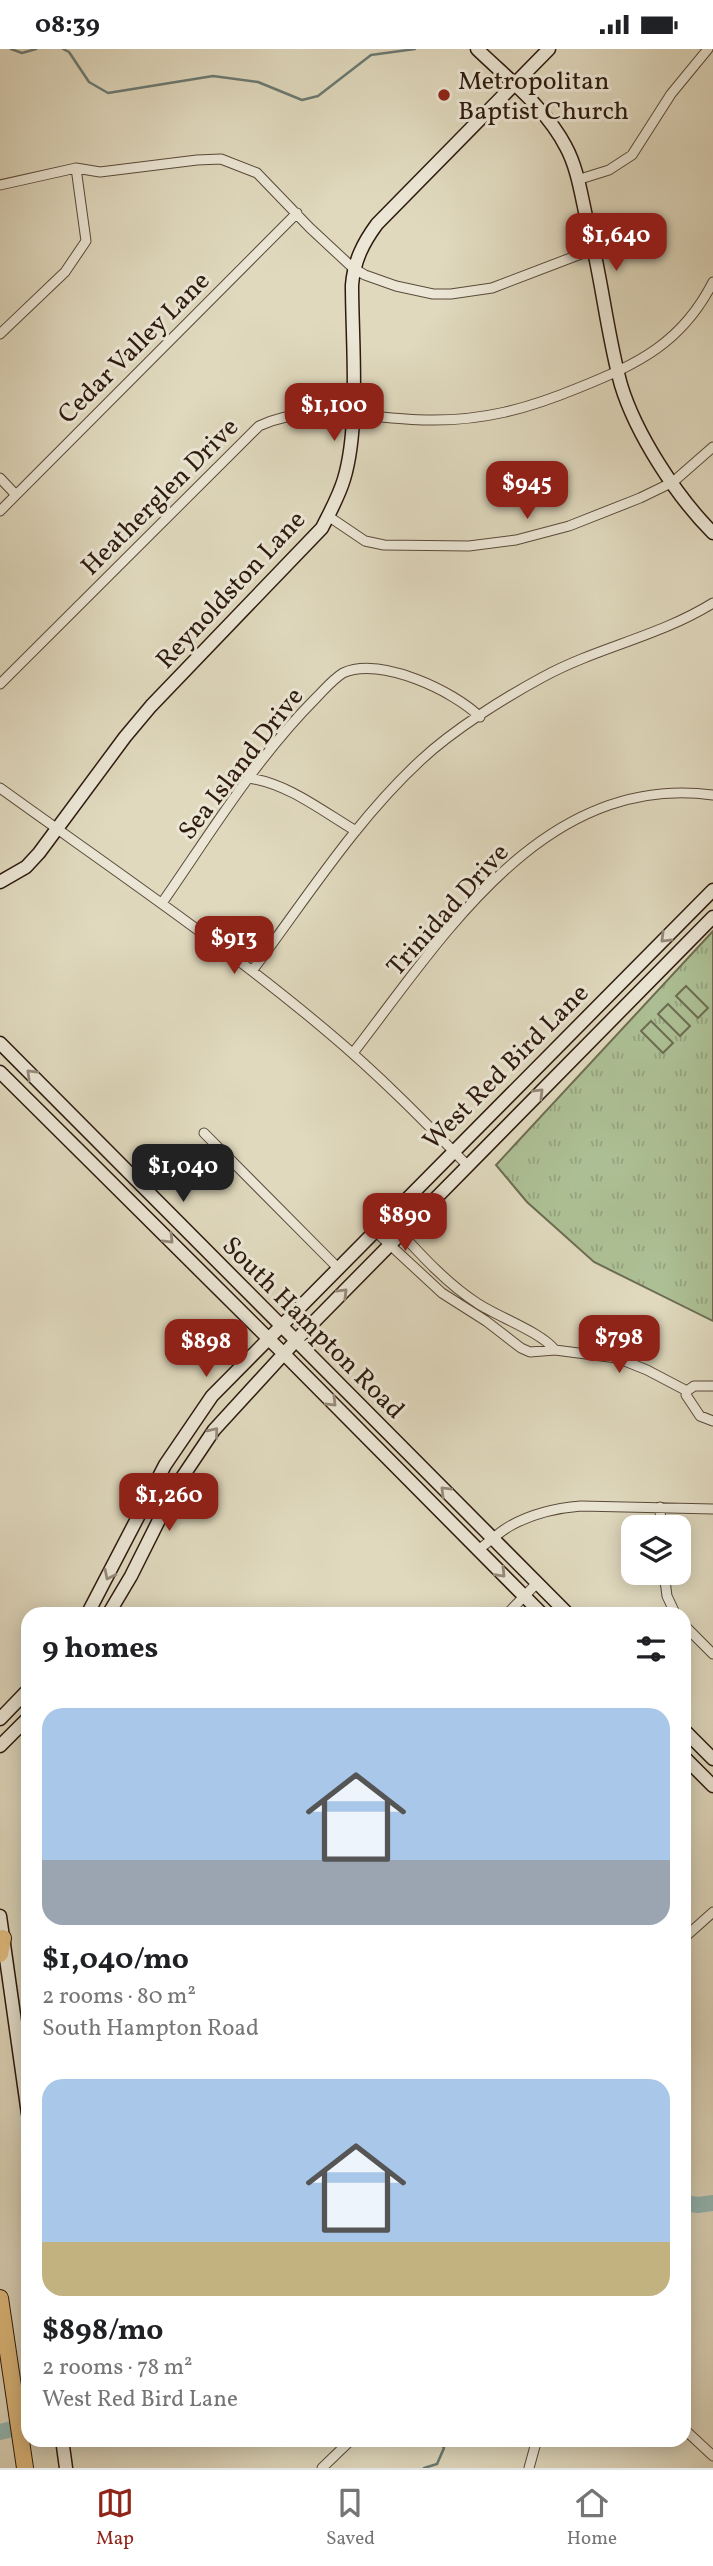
<!DOCTYPE html>
<html lang="en">
<head>
<meta charset="utf-8">
<style>
	:root { --surface:#fff; --page:#f2f2f2; --text:#202124; --muted:#757577; --line:#e0e0e0; --accent:#8f2418 }
	body { margin:0; font-family:Vollkorn,serif; background:var(--page); color:var(--text); height:100vh; display:flex; flex-direction:column; font-size:26px; white-space:nowrap }
	* { box-sizing:border-box; margin:0 }
	p { font-size:23px; color:var(--muted) }
	.icon { flex:none; width:38px; height:38px; fill:none; stroke:currentColor; stroke-width:2; stroke-linecap:round; stroke-linejoin:round }
	.map { position:relative; flex:1; overflow:hidden }
	.sheet { position:absolute; left:21px; top:1558px; width:670px; height:840px; display:flex; flex-direction:column; background:var(--surface); border-radius:21px; box-shadow:0 4px 18px #0003 }
	.sheet>* { flex:none }
	.buttons { position:absolute; left:621px; top:1466px; display:grid; gap:14px }
	.buttons a { display:grid; place-items:center; width:70px; height:70px; border-radius:14px; background:var(--surface); box-shadow:0 4px 18px #0003; font-size:35px }
	.price { position:absolute; translate:-50% -60px; padding:0 16px; border-radius:14px; background:var(--accent); color:#fff; font-size:23px; line-height:46px; filter:drop-shadow(0 2px 4px #0008) }
	.price::after { content:''; position:absolute; left:50%; top:42px; width:21px; height:16px; margin-left:-10px; background:inherit; clip-path:polygon(0 0,100% 0,50% 100%) }
	.price.current { background:#222; color:#fff }
	ul { padding:0; list-style:none }
	li { display:grid; align-content:center; gap:14px; height:371px; padding:0 21px }
	li span { display:grid; place-items:center; height:217px; border-radius:21px; color:#555 }
	li>.icon { margin-inline-start:auto }
	span .icon { width:126px; height:126px; fill:#fffc; stroke-width:1 }
	li b { font-size:30px }
	h2 { display:flex; justify-content:space-between; align-items:center; height:84px; padding:0 21px; font-size:30px }
	.status { display:flex; justify-content:space-between; align-items:center; height:49px; padding:0 35px; background:var(--surface); direction:ltr }
	.status svg { height:19px; fill:currentColor }
	.tabs { display:flex; justify-content:space-around; align-items:center; height:98px; border-top:2px solid var(--line); background:var(--surface); font-size:19px; color:var(--muted) }
	.tabs a { display:grid; justify-items:center; gap:4px }
	.tabs .current { color:var(--accent) }
	.map>svg:first-child { display:block }
	.grass { fill:url(#grass-tufts); stroke:#6d6d52; stroke-width:2 }
	.pitch { fill:#adc095; stroke:#6d6d52; stroke-width:2 }
	.lines { fill:none; stroke-linecap:round; stroke-linejoin:round }
	.stream { stroke:#6b7a73; stroke-width:2.5 }
	.river { stroke:#94bab6; stroke-width:16 }
	.street-casing { stroke:#5a4a3a; stroke-width:11 }
	.secondary-casing { stroke:#2d1a0e; stroke-width:15 }
	.highway-casing { stroke:#2d1a0e; stroke-width:18 }
	.street { stroke:#ebe6d5; stroke-width:9 }
	.secondary { stroke:#ebe6d5; stroke-width:12 }
	.highway { stroke:#e0bc7f; stroke-width:16 }
	.oneway { stroke:#968a7b }
	.poi-dot { fill:#8f2418; stroke:#ebe6d5; stroke-width:2.5 }
	.labels { text-anchor:middle; stroke-width:6; stroke-linejoin:round; paint-order:stroke }
	.poi-label { font-size:26px; fill:#2d1a0e; stroke:#ebe6d5; text-anchor:start }
	.street-label { font-size:26px; fill:#2d1a0e; stroke:#ebe6d5 }
</style>
</head>
<body>
<div class="status"><b>08:39</b><svg viewBox="0 0 49 12"><path d="M0 12V9h3v3zM5 12V6h3v6zM10 12V3h3v9zM15 12V0h3v12zM26 1h20v11H26zM47 4h2v5h-2z"/></svg></div>
<div class="map">
<svg width="713" height="2419" viewBox="0 0 713 2419">
	<defs>
		<pattern id="grass-tufts" width="24" height="20" patternUnits="userSpaceOnUse" patternTransform="scale(1.75)"><rect width="24" height="20" fill="#adc095"/><path d="M3 7l-1-3M5 7V3M7 7l1-3M15 17l-1-3M17 17v-4M19 17l1-3" fill="none" stroke="#95a47f"/></pattern>
	</defs>
	<rect width="100%" height="100%" fill="#e0d9be"/>
	<filter id="stains"><feTurbulence type="fractalNoise" baseFrequency=".00286" numOctaves="4"/><feColorMatrix values="0 0 0 0 .2 0 0 0 0 .09 0 0 0 0 .02 0 0 0 .5 -.17"/></filter>
	<radialGradient id="worn" r=".72"><stop offset=".6" stop-color="#630" stop-opacity="0"/><stop offset="1" stop-color="#630" stop-opacity=".3"/></radialGradient>
	<path class="grass" d="M713 882V1272L594 1213 527 1153 496 1116Z"/>
	<path class="pitch" d="M686 937 708 959 698 969 676 947Z
		M668 955 690 977 680 987 658 965Z
		M651 972 673 994 663 1004 641 982Z"/>
	<g class="lines">
		<path class="stream" d="M11 0 22 4 36 0
			M63 0 69 3 89 33 108 44 213 27 258 33 302 51 318 47 371 6 415 0
			M424 2419 437 2415 444 2399 437 2390"/>
		<path class="river" d="M684 2154 698 2156 713 2154
			M0 2383 28 2376"/>
		<g class="street-casing">
			<path id="street" d="M577 131 609 121 632 106 671 45 708 0
				M0 136 76 119 100 123 197 111 221 110 257 124 310 179 353 219 365 226 396 237 433 245H451L492 239 594 200
				M0 285 65 223 86 192 76 119
				M0 429 16 446
				M0 462 297 164
				M328 467 365 492 384 496 469 497 516 491 569 477 640 449 673 433 713 398
				M0 635 259 377C312 352 371 371 427 371 483 372 527 360 578 339 638 315 682 294 713 233
				M249 729C289 735 322 762 356 782
				M0 739C111 819 225 896 329 984 378 1025 423 1071 468 1117
				M162 854C210 785 256 709 316 649 324 641 333 630 343 624 380 607 454 642 480 668
				M252 922C306 850 355 772 421 711 453 681 504 649 543 628 598 598 658 588 713 554
				M353 1004C443 888 543 723 713 746
				M204 1084 338 1219
				M387 1169C414 1198 443 1232 477 1254 498 1268 541 1283 555 1301
				M375 1182 442 1244 486 1272 521 1299 530 1303 555 1301 617 1309 647 1321 687 1342
				M713 1337H694L687 1342 686 1346 700 1367 713 1372
				M660 1458 661 1479
				M478 1501C489 1493 499 1483 510 1477 531 1465 557 1459 581 1457L713 1460
				M664 1524 667 1547 675 1564
				M508 1564 537 1534
				M684 1576 713 1605
				M684 1889 713 1863
				M684 2380 713 2407
				M322 2419 352 2390
				M529 2419 537 2390"/>
		</g>
		<g class="secondary-casing">
			<path id="secondary" d="M477 0C508 30 546 59 566 98 579 122 582 153 589 180 602 231 607 285 621 336 636 385 676 447 713 484
				M0 833 26 818 39 804 125 688 151 657 322 479C330 463 339 447 344 430 360 377 352 292 352 236 354 212 363 194 377 175L549 0
				M0 994 567 1564
				M0 1023 288 1309 541 1564
				M88 1564 165 1416 212 1347 713 841
				M109 1564 131 1527 175 1439 214 1381 301 1286 713 868
				M0 1670 28 1641
				M684 1681 713 1710
				M0 1697 28 1669
				M684 1708 713 1737
				M0 1867 28 2065
				M62 2390 66 2419"/>
		</g>
		<g class="highway-casing">
			<path id="highway" d="M0 1905 3 1889
				M0 2249 25 2419"/>
		</g>
		<use href="#street" class="street"/>
		<use href="#secondary" class="secondary"/>
		<use href="#highway" class="highway"/>
	</g>
	<defs><path id="oneway-chevron" d="M-2-3.5L2.5 0L-2 3.5" fill="none" stroke-width="1.6" stroke-linecap="round" stroke-linejoin="round" transform="scale(1.75)"/></defs>
	<g class="oneway">
		<use href="#oneway-chevron" transform="translate(665 889) rotate(135)"/>
		<use href="#oneway-chevron" transform="translate(31 1025) rotate(-135)"/>
		<use href="#oneway-chevron" transform="translate(539 1044) rotate(-45)"/>
		<use href="#oneway-chevron" transform="translate(169 1190) rotate(45)"/>
		<use href="#oneway-chevron" transform="translate(343 1244) rotate(-45)"/>
		<use href="#oneway-chevron" transform="translate(332 1353) rotate(45)"/>
		<use href="#oneway-chevron" transform="translate(214 1383) rotate(-51)"/>
		<use href="#oneway-chevron" transform="translate(445 1442) rotate(-135)"/>
		<use href="#oneway-chevron" transform="translate(501 1524) rotate(46)"/>
		<use href="#oneway-chevron" transform="translate(109 1526) rotate(116)"/>
	</g>
	<circle class="poi-dot" cx="444" cy="46" r="7"/>
	<g class="labels">
		<g class="poi-label">
			<text x="458" y="40">Metropolitan<tspan x="458" dy="30">Baptist Church</tspan></text>
		</g>
		<g class="street-label">
			<text transform="translate(133 298) rotate(-45)" y="9">Cedar Valley Lane</text>
			<text transform="translate(159 447) rotate(-45)" y="9">Heatherglen Drive</text>
			<text transform="translate(230 540) rotate(-47)" y="9">Reynoldston Lane</text>
			<text transform="translate(240 714) rotate(-52)" y="9">Sea Island Drive</text>
			<text transform="translate(447 860) rotate(-48)" y="9">Trinidad Drive</text>
			<text transform="translate(505 1017) rotate(-45)" y="9">West Red Bird Lane</text>
			<text transform="translate(314 1278) rotate(45)" y="9">South Hampton Road</text>
		</g>
	</g>
	<rect width="100%" height="100%" filter="url(#stains)"/>
	<rect width="100%" height="100%" fill="url(#worn)"/>
</svg>
<div class="buttons">
<a><svg class="icon" aria-label="layers" viewBox="0 0 24 24"><path d="M12 4l9 5-9 5-9-5zM3 14l9 5 9-5"/></svg></a>
</div>
<b class="price" style="left:616px;top:224px">$1,640</b>
<b class="price" style="left:334px;top:394px">$1,100</b>
<b class="price" style="left:527px;top:472px">$945</b>
<b class="price" style="left:234px;top:927px">$913</b>
<b class="price current" style="left:183px;top:1155px">$1,040</b>
<b class="price" style="left:405px;top:1204px">$890</b>
<b class="price" style="left:619px;top:1326px">$798</b>
<b class="price" style="left:206px;top:1330px">$898</b>
<b class="price" style="left:169px;top:1484px">$1,260</b>
<section class="sheet">
<h2>9 homes<svg class="icon" aria-label="filters" viewBox="0 0 24 24"><path d="M4 7h16M4 17h16"/><circle cx="9" cy="7" r="2"/><circle cx="15" cy="17" r="2"/></svg></h2>
<ul>
<li><span style="background:linear-gradient(#a9c7e8 70%,#9aa5b1 0)"><svg class="icon" aria-label="home" viewBox="0 0 24 24"><path d="M3 11l9-7 9 7M6 9v11h12V9"/></svg></span><div><b>$1,040/mo</b><p>2 rooms · 80 m²</p><p>South Hampton Road</p></div></li>
<li><span style="background:linear-gradient(#a9c7e8 75%,#c2b280 0)"><svg class="icon" aria-label="home" viewBox="0 0 24 24"><path d="M3 11l9-7 9 7M6 9v11h12V9"/></svg></span><div><b>$898/mo</b><p>2 rooms · 78 m²</p><p>West Red Bird Lane</p></div></li>
</ul>
</section>
</div>
<nav class="tabs">
<a class="current"><svg class="icon" aria-label="map" viewBox="0 0 24 24"><path d="M3 6l6-2 6 2 6-2v14l-6 2-6-2-6 2zM9 4v14M15 6v14"/></svg>Map</a>
<a><svg class="icon" aria-label="saved" viewBox="0 0 24 24"><path d="M7 4h10v16l-5-4-5 4z"/></svg>Saved</a>
<a><svg class="icon" aria-label="home" viewBox="0 0 24 24"><path d="M3 11l9-7 9 7M6 9v11h12V9"/></svg>Home</a>
</nav>
</body>
</html>
